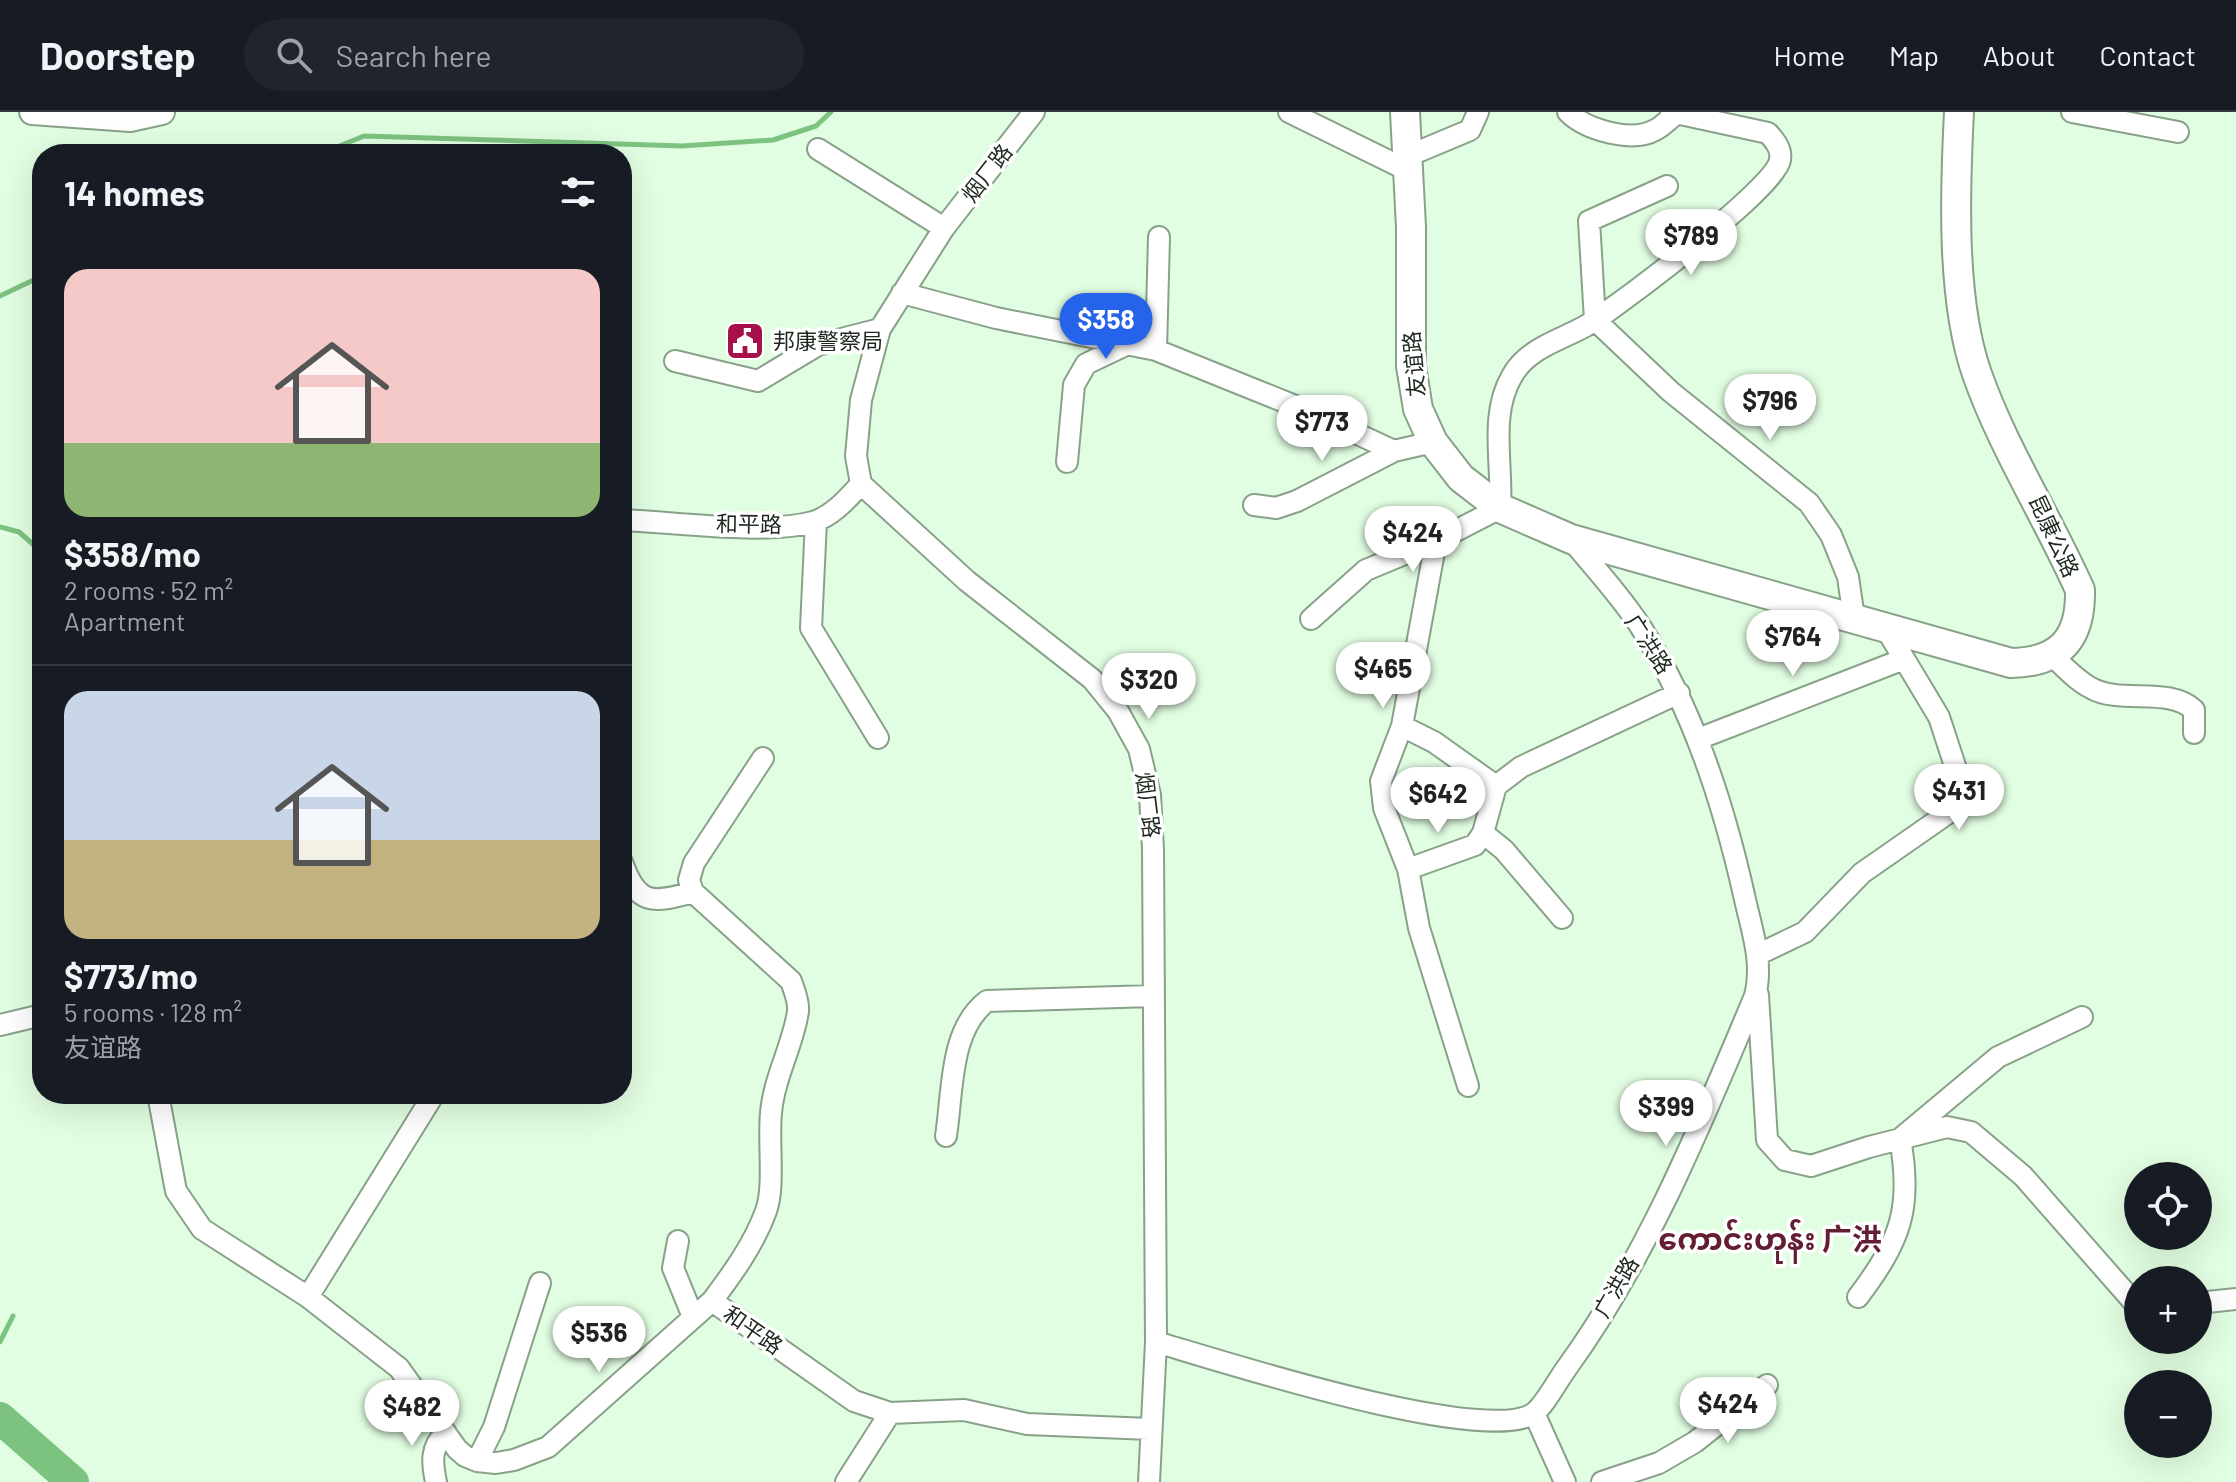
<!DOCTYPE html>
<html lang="en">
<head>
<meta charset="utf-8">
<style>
	:root { --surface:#171b24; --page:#20242c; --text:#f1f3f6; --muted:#9ea1a6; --line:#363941; --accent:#2563eb }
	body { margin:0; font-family:Barlow,"Noto Sans SC","Noto Sans Myanmar",sans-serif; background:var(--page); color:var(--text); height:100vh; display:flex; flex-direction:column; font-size:30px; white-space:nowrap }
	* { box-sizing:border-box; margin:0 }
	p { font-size:26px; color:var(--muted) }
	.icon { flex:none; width:44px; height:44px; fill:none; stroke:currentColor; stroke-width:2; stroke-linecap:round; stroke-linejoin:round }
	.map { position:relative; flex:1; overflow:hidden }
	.panel { position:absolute; left:32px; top:32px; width:600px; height:960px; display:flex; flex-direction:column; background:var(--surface); border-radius:32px; box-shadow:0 8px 32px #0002 }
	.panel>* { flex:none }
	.controls { position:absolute; left:2124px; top:1050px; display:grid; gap:16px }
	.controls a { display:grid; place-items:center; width:88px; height:88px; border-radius:50%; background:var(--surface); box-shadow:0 8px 32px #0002; font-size:40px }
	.price { position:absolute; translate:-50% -68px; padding:0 18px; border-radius:28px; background:#fff; color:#222; font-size:26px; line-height:52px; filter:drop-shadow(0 2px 4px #0008) }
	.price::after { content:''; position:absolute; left:50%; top:48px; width:24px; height:18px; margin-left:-12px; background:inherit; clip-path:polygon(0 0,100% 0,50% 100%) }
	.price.current { background:var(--accent); color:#fff }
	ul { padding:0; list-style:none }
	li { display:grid; align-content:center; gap:16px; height:424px; padding:0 32px }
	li+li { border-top:2px solid var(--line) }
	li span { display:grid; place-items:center; height:248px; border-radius:24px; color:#555 }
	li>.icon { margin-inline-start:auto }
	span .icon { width:144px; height:144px; fill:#fffc; stroke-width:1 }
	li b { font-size:34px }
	h2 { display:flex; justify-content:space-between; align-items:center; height:96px; padding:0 32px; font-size:34px }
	header { display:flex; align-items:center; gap:48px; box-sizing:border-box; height:112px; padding:0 40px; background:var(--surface); border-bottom:2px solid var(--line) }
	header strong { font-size:38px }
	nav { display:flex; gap:44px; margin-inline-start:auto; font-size:28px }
	.search { width:560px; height:72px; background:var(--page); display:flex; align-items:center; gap:20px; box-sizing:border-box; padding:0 28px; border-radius:44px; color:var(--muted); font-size:30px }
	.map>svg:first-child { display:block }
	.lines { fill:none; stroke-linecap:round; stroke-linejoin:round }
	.stream { stroke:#7dc380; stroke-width:5 }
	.river { stroke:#7dc380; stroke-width:32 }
	.minor-casing { stroke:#88a188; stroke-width:24 }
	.major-casing { stroke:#88a188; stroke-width:28 }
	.highway-casing { stroke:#88a188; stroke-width:32 }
	.minor { stroke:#fff; stroke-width:20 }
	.major { stroke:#fff; stroke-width:24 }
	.highway { stroke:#fff; stroke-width:28 }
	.labels { text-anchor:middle; stroke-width:7; stroke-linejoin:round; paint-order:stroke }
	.street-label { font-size:22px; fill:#1e281e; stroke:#fff }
	.poi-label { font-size:22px; fill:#1e281e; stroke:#fff; text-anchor:start }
	.district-label { font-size:30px; font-weight:bold; fill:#631e31; stroke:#fff }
</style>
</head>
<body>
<header>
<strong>Doorstep</strong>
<div class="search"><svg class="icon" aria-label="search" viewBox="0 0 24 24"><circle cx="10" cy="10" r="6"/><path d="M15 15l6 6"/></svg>Search here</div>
<nav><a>Home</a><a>Map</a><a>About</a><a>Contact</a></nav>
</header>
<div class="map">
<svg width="2236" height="1370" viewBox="0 0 2236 1370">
	<rect width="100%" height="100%" fill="#e2fee2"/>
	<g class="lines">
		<path class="stream" d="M320 42 364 24 682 34 773 28 816 14 831 0
			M0 184 42 164
			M0 415 19 420 42 440
			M0 1230 13 1204"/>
		<path class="river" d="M0 1306 73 1370"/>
		<g class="minor-casing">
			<path id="minor" d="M1034 0 944 116 880 217 861 288 856 344 861 372 967 469 1092 567 1118 599 1139 637 1150 683 1153 737 1156 1230 1149 1370
				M1289 0 1409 59
				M1568 0C1586 18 1632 31 1655 18 1662 15 1669 7 1676 2
				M2072 0 2178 20
				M818 37 944 116
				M1408 44 1470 18 1478 0
				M1667 74 1589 109 1595 208 1671 280 1809 391 1831 423 1848 465 1854 506
				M902 181 996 206 1156 238 1315 302 1394 339 1433 330
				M1156 238 1159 125
				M675 249 758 269 818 233 880 217
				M1067 350 1074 273 1086 252 1130 231
				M1254 393 1276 396 1297 389 1394 339
				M622 408C674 410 765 423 813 410 833 404 848 386 861 372
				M816 409 811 516 878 626
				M1311 507 1366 458 1436 429 1500 396C1503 352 1489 303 1512 264 1530 232 1569 227 1597 207 1628 185 1775 77 1780 48 1782 37 1775 29 1768 21L1671 0
				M2052 543C2064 555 2076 568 2091 576 2121 593 2169 574 2194 598V621
				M1402 614 1434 630 1496 674
				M1698 627 1904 547
				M1483 721 1504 738 1562 806
				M622 750C637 793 652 792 693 780
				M1408 757 1384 696 1381 669 1402 614 1436 429
				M1757 843 1805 820 1862 761 1951 699 1960 669 1939 605 1885 515
				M1758 883 1767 1028 1785 1048 1811 1054 1869 1035 1947 1015 1971 1020 2023 1064 2138 1195
				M0 913 42 903
				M1468 974 1419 816 1408 757 1475 733 1483 721 1496 674 1521 655 1679 581
				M158 982 176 1079 202 1117 308 1185 399 1256 457 1337 465 1344 477 1349 496 1351 514 1348 548 1335 712 1189 854 1289 890 1301 964 1298 1027 1312 1150 1317
				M946 1024C953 980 949 918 987 889L1152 884
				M678 1129 673 1156 693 1205
				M308 1185 434 982
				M1858 1185C1900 1129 1913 1097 1900 1027L1998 945 2082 905
				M712 1189C733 1161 754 1132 766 1099 775 1075 768 1029 771 1001 774 965 794 931 798 899 799 889 794 878 791 869L693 780 689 768 694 751 763 646
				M2198 1191 2236 1187
				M1156 1230C1218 1248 1486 1335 1534 1301 1544 1294 1558 1268 1566 1257 1648 1144 1701 1012 1755 884 1764 850 1751 816 1744 783 1723 690 1693 598 1642 517 1622 485 1594 456 1571 427
				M1534 1301 1565 1370
				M477 1349 494 1315 540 1171
				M436 1370C432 1351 430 1335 446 1321
				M846 1370 890 1301
				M1602 1370 1659 1351 1695 1330 1767 1273"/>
		</g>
		<g class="major-casing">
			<path id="major" d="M32 0 130 7 162 0"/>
		</g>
		<g class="highway-casing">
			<path id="highway" d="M1405 0 1411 115V254L1418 297 1433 330 1461 366 1500 396 1571 427 2011 551C2060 550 2081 527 2080 478 2048 406 2003 336 1977 262 1951 188 1955 79 1959 0"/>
		</g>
		<use href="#minor" class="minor"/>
		<use href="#major" class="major"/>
		<use href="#highway" class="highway"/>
	</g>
	<defs>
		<g id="civic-square" transform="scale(2)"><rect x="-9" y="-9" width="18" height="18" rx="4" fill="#a61149" stroke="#fff"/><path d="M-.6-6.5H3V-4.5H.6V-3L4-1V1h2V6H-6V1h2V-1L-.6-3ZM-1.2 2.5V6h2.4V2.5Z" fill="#fff"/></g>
	</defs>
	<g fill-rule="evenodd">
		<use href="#civic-square" x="745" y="229"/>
	</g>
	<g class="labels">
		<g class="street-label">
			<text transform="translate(987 61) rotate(-52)" y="8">烟厂路</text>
			<text transform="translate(1414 252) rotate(-95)" y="8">友谊路</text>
			<text transform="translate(749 412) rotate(1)" y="8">和平路</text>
			<text transform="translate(2054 424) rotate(65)" y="8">昆康公路</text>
			<text transform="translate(1649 532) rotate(57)" y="8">广洪路</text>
			<text transform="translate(1148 693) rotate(83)" y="8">烟厂路</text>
			<text transform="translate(1616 1175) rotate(-60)" y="8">广洪路</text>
			<text transform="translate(753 1218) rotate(35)" y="8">和平路</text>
		</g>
		<g class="poi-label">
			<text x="773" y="237">邦康警察局</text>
		</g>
		<g class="district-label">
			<text x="1770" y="1138">ကောင်းဟုန်း 广洪</text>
		</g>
	</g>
</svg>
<div class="controls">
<a><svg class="icon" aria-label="locate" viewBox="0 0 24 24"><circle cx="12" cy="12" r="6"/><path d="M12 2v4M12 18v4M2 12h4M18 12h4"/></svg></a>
<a>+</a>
<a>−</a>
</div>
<b class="price" style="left:1691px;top:165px">$789</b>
<b class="price current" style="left:1106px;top:249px">$358</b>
<b class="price" style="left:1770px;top:330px">$796</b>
<b class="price" style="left:1322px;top:351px">$773</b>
<b class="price" style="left:1413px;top:462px">$424</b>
<b class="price" style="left:1793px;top:566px">$764</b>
<b class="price" style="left:1383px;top:598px">$465</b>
<b class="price" style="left:1149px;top:609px">$320</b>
<b class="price" style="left:1959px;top:720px">$431</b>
<b class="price" style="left:1438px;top:723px">$642</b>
<b class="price" style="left:1666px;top:1036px">$399</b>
<b class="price" style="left:599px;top:1262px">$536</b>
<b class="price" style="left:1728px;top:1333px">$424</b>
<b class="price" style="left:412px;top:1336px">$482</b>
<section class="panel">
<h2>14 homes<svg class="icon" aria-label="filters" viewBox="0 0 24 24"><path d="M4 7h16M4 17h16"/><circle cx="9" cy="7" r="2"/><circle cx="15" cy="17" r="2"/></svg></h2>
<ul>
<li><span style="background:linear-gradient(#f6c9c9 70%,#8fb573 0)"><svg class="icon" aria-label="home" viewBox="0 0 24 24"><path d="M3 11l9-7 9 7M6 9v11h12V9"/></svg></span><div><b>$358/mo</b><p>2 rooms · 52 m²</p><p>Apartment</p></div></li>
<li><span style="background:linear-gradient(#c9d6e8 60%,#c2b280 0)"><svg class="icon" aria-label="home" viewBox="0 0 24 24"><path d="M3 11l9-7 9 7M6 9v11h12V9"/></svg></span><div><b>$773/mo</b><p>5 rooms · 128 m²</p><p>友谊路</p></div></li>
</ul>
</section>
</div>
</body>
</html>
